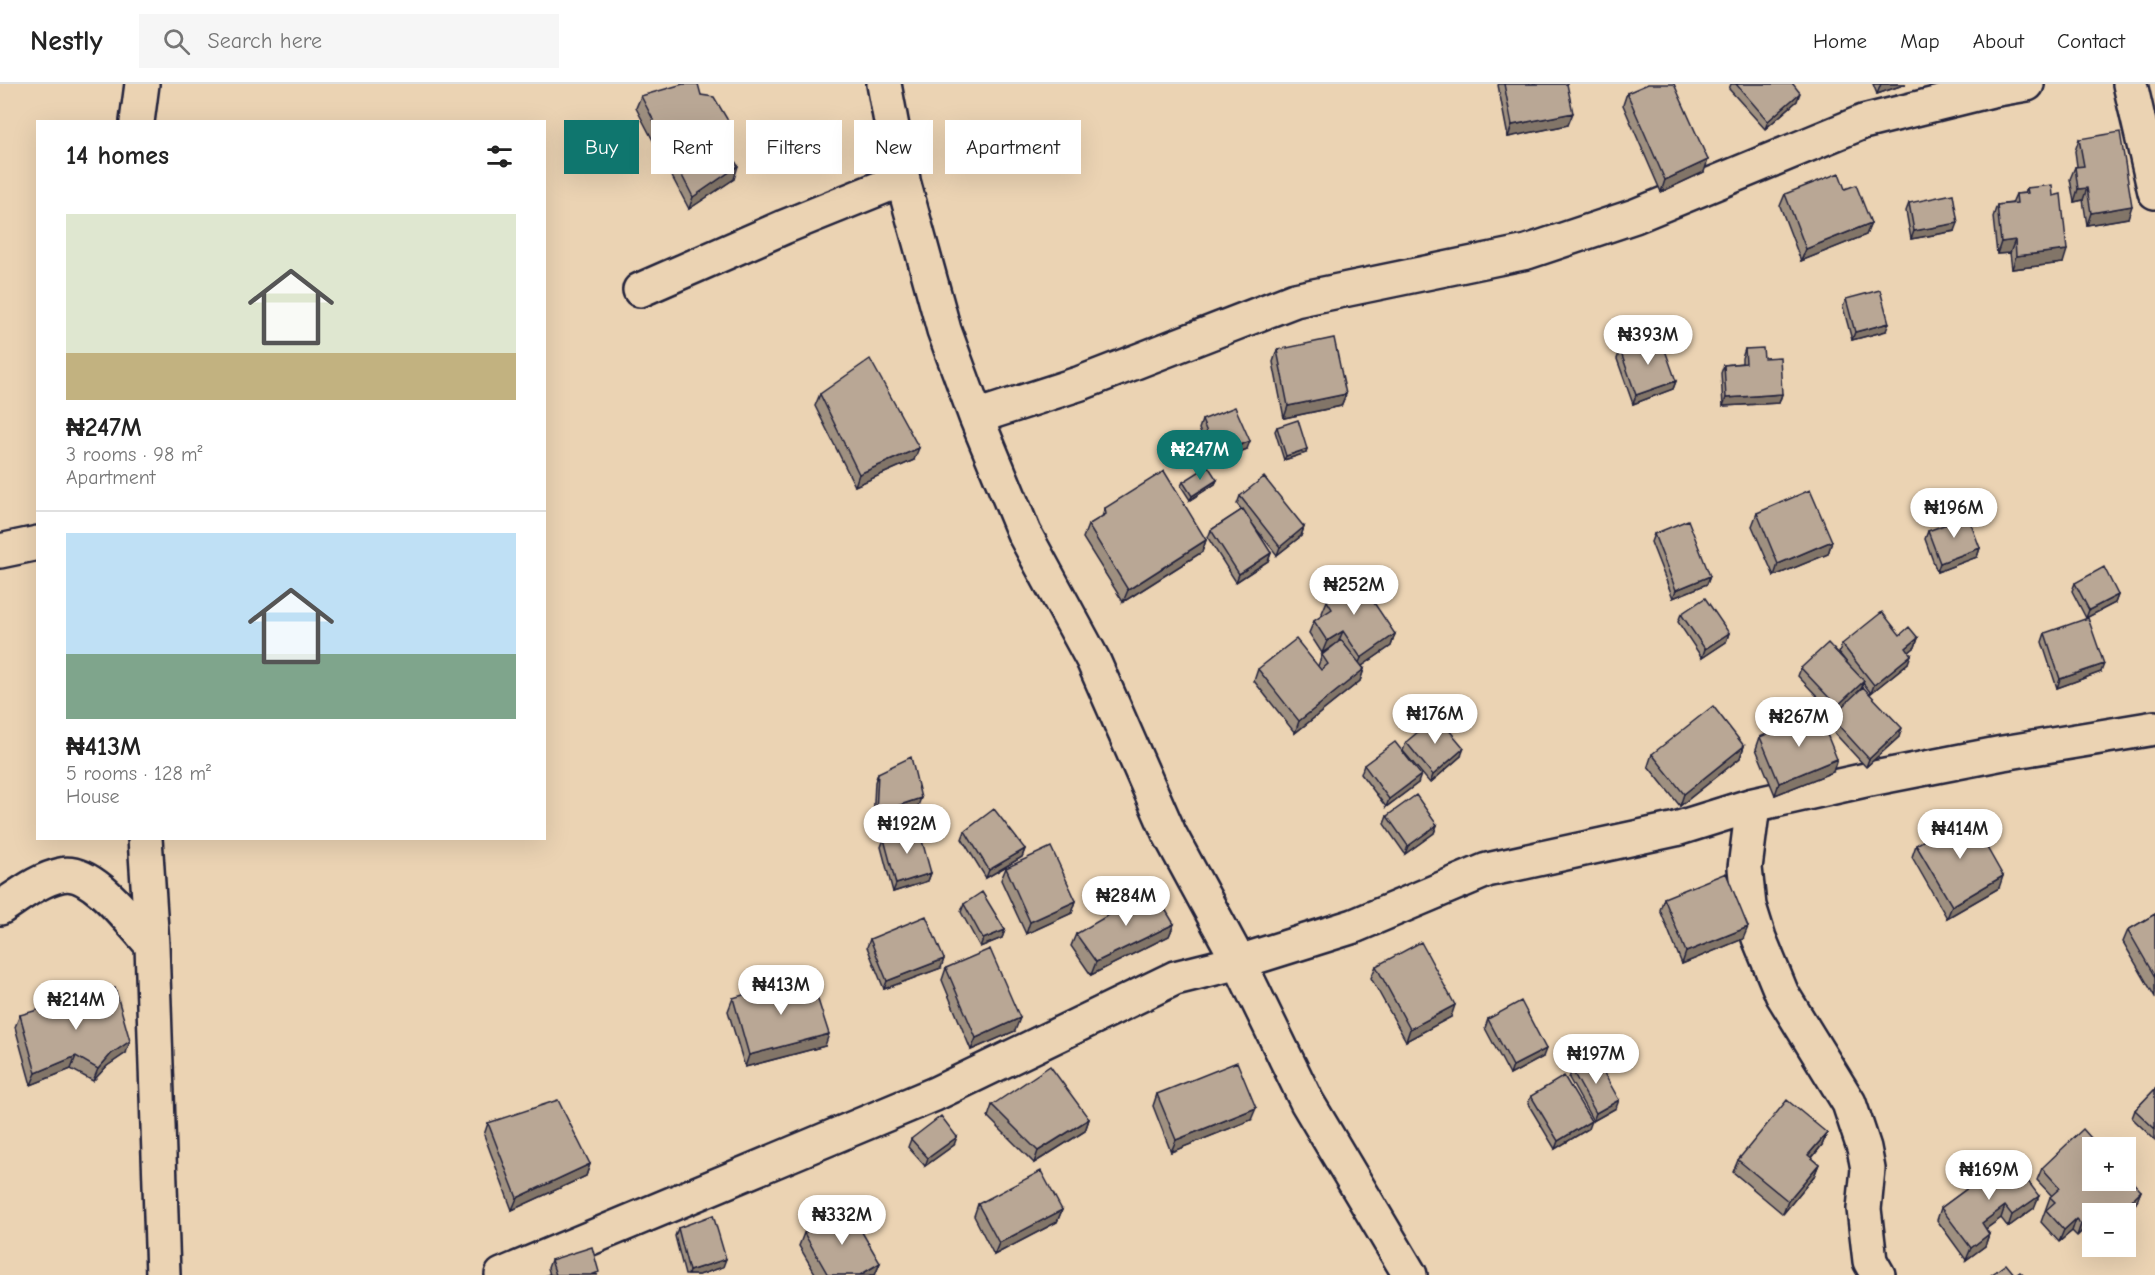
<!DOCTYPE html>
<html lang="en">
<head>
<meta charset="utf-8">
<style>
	:root { --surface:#fff; --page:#f6f6f6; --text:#222; --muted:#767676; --line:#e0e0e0; --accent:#0f766e }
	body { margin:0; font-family:"Comic Neue",sans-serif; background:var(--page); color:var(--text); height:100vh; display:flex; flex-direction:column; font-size:22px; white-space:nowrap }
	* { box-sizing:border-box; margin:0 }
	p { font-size:20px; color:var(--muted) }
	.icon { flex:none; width:33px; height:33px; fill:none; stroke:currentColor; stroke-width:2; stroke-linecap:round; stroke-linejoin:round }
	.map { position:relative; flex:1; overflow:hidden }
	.details { position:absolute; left:36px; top:36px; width:510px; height:720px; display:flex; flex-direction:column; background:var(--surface); border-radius:0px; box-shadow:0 6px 24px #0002 }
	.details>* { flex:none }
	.banner { position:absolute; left:564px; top:36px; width:570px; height:54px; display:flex; gap:12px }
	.buttons { position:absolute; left:2082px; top:1053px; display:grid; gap:12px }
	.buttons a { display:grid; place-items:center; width:54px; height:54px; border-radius:0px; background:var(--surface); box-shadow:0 6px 24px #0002; font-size:30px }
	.price { position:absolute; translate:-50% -51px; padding:0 14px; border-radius:21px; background:#fff; color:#222; font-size:20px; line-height:39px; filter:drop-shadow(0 2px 3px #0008) }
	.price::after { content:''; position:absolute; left:50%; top:36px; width:18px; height:14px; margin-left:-9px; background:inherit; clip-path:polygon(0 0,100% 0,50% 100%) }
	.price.current { background:var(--accent); color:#fff }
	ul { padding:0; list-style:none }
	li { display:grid; align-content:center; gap:12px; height:318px; padding:0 30px }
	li+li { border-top:2px solid var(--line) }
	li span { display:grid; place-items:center; height:186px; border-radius:0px; color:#555 }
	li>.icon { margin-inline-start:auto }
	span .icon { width:108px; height:108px; fill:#fffc; stroke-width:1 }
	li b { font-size:26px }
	h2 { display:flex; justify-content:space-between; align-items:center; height:72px; padding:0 30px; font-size:26px }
	.pill { padding:0 21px; border-radius:0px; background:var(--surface); box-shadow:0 6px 24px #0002; font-size:21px; line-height:54px }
	.pill.current { background:var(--accent); color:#fff }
	header { display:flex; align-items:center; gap:36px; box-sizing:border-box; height:84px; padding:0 30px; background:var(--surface); border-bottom:2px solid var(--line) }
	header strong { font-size:28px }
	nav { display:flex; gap:33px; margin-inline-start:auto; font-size:21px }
	.search { width:420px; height:54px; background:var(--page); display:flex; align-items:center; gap:15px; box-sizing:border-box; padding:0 21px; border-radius:0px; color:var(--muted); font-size:22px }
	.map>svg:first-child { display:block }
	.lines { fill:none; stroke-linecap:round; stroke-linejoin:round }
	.minor-casing { stroke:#22223b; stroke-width:38 }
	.minor { stroke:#ebd3b3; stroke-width:33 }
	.wall { fill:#9f9080; stroke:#22223b; stroke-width:1.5 }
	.shaded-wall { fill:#827568; stroke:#22223b; stroke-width:1.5 }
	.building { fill:#b9a795; stroke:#22223b; stroke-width:1.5 }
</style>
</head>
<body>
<header>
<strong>Nestly</strong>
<div class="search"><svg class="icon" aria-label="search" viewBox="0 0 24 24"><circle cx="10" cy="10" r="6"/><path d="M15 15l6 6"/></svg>Search here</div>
<nav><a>Home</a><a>Map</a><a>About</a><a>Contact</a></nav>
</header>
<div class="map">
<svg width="2155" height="1191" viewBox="0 0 2155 1191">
	<rect width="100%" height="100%" fill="#ebd3b3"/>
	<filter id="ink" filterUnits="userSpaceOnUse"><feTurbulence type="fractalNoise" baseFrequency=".0167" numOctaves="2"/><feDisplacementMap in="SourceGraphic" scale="12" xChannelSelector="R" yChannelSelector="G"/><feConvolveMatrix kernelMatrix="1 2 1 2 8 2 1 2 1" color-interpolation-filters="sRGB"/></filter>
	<g filter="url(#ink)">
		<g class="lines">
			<g class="minor-casing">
				<path id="minor" d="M884 0 900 86 944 246 976 333 1024 449 1093 576 1169 749 1239 878 1307 1018 1410 1191
					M2130 0 2155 108
					M137 38 142 0
					M640 206 784 143 903 95
					M976 333 1081 299 1295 216 1527 168 1635 132 1863 38 1992 6 2027 0
					M0 467 38 459
					M1753 721 1745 784 1749 822 1759 854 1782 910 1849 1019 1864 1064 1868 1085 1864 1125 1870 1177 1878 1191
					M145 754 152 861 163 1191
					M0 824C19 812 38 796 61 791 92 783 132 840 152 861
					M502 1191 935 1010 1175 894 1239 878 1354 842 1487 786 1676 745 1753 721 1870 695 2003 669 2155 644"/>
			</g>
			<use href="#minor" class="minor"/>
		</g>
		<path class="wall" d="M1499 0H1567L1568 41 1508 53 1498 1Z
			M1731 0H1793L1797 17 1765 45 1729 5Z
			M1873 0H1906L1877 10Z
			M1627 9 1704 88 1661 108 1623 21Z
			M701 11 730 40 726 52 723 56 734 95 689 125 636 24 641 12Z
			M2079 55 2128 134 2087 141 2083 116 2074 118 2070 95 2075 83 2077 82 2075 67Z
			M2027 104 2063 179 2012 185 2010 169 1997 170 1993 133 1997 121 2012 119 2016 110 2025 109Z
			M1845 105 1871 139 1866 151 1801 177 1780 122 1785 110Z
			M1909 119 1955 147 1911 155 1906 127Z
			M1846 215 1886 247 1852 256 1843 223Z
			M1745 265 1764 274 1782 310 1779 319 1723 322 1721 289 1724 281 1742 279V274Z
			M1277 266 1346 310 1341 322 1284 334 1273 278Z
			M1620 266 1676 297 1673 305 1633 320 1617 275Z
			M820 310 914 376 855 402 815 322Z
			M1202 336 1247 365 1213 379 1199 345Z
			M1277 343 1306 369 1284 376 1275 347Z
			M1217 396 1215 400 1190 416 1181 402 1183 398Z
			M1240 412 1304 443 1301 452 1277 471 1250 437 1271 469 1268 477 1236 498 1208 454 1211 446 1242 426 1237 420Z
			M1105 424 1206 456 1202 468 1123 518 1083 454 1088 441 1102 433Z
			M1757 429 1832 457 1828 470 1774 492 1752 442Z
			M1928 447 1980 464 1977 473 1937 488 1925 455Z
			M1654 450 1710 492 1707 500 1673 514 1651 458Z
			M1332 495 1395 550 1391 562 1362 582 1364 585 1360 597 1295 649 1254 597 1258 585 1318 582 1322 571 1331 564 1322 569 1309 549 1314 537 1323 531 1322 529 1327 517 1332 513 1328 507Z
			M2075 499 2118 511 2115 519 2086 534 2072 507Z
			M1681 530 1729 549 1726 558 1702 574 1678 538Z
			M2045 549 2101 588 2057 604 2042 558Z
			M1900 551 1918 554 1915 563 1909 568 1908 579 1871 609 1863 599 1861 605 1899 653 1866 683 1828 642 1831 633 1834 630 1798 592 1801 584 1848 580 1839 569 1842 560Z
			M1760 653 1833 688 1775 711 1756 665Z
			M1406 658 1461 672 1430 699 1403 667Z
			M1744 662 1740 674 1680 722 1648 682 1652 670Z
			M1364 681 1418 699 1386 723 1361 690Z
			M878 689 918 722 873 738 875 698Z
			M1387 732 1437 741 1434 749 1405 770 1384 740Z
			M965 747 1025 765 1022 773 986 794 962 755Z
			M884 755 931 789 928 797 893 808 881 763Z
			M1916 761 1999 804 1947 834 1912 773Z
			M1006 784 1076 817 1072 829 1026 850 1001 796Z
			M1664 814 1743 855 1682 880 1660 826Z
			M964 820 1005 846 1002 854 980 863 961 828Z
			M2155 830V913L2123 858 2128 846Z
			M1174 840 1169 852 1091 891 1071 862 1076 850Z
			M870 855 941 884 884 905 867 863Z
			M1376 882 1451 933 1406 957 1371 894Z
			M946 884 1015 947 971 966 942 896Z
			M733 914 825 962 745 983 728 927Z
			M20 931 126 969 107 982 93 997 71 985 31 1001 15 943Z
			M1488 935 1543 973 1510 991 1485 944Z
			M1572 986 1616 1024 1593 1037 1569 994Z
			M2155 1005V1056L2132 1034 2135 1026Z
			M1157 1010 1251 1036 1171 1068 1153 1022Z
			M1531 1012 1588 1045 1555 1065 1528 1020Z
			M992 1021 1089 1035 1085 1047 1034 1079 988 1033Z
			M488 1039 590 1080 586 1092 512 1126 484 1051Z
			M1827 1049 1822 1061 1812 1074 1819 1080 1814 1092 1783 1130 1733 1088 1738 1076Z
			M911 1055 954 1061 925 1082 908 1063Z
			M2010 1073 2034 1124 2008 1143 2001 1134 1986 1145 1989 1150 1985 1162 1966 1176 1937 1136 1941 1124Z
			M2042 1084 2141 1107 2136 1119 2125 1130H2092V1152L2085 1144 2077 1152 2072 1147 2059 1158 2041 1138 2050 1113 2052 1112 2037 1096Z
			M978 1120 1062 1126 1057 1138 994 1171 974 1132Z
			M678 1144 723 1183 699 1191H685L675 1152Z
			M804 1149 880 1179 875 1191H816L799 1162Z
			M551 1176 598 1191H550L548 1184Z"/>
		<path class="shaded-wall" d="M1881 0H1906L1877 10Z
			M1800 9 1797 17 1765 45 1768 37Z
			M1573 29 1568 41 1508 53 1512 41Z
			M730 40 726 52 716 65 720 53Z
			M1708 76 1704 88 1661 108 1665 96Z
			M738 82 734 95 689 125 693 113Z
			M2087 104 2083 116 2074 118 2078 105Z
			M2132 122 2128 134 2087 141 2091 129Z
			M1871 139 1866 151 1801 177 1806 165Z
			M1958 139 1955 147 1911 155 1914 147Z
			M2015 156 2010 169 1997 170 2001 158Z
			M2067 166 2063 179 2012 185 2016 172Z
			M1889 239 1886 247 1852 256 1855 248Z
			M1676 297 1673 305 1633 320 1636 311Z
			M1346 310 1341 322 1284 334 1288 322Z
			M1782 310 1779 319 1723 322 1726 314Z
			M1250 357 1247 365 1213 379 1216 371Z
			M919 364 914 376 855 402 859 390Z
			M1307 365 1306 369 1284 376 1286 372Z
			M1217 396 1215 400 1190 416 1192 412Z
			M1304 443 1301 452 1277 471 1280 463Z
			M1206 456 1202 468 1123 518 1128 506Z
			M1832 457 1828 470 1774 492 1778 480Z
			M1980 464 1977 473 1937 488 1940 479Z
			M1271 469 1268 477 1236 498 1239 490Z
			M1710 492 1707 500 1673 514 1676 506Z
			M2118 511 2115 519 2086 534 2089 526Z
			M1343 547 1338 559 1322 569 1327 557Z
			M1729 549 1726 558 1702 574 1705 565Z
			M1395 550 1391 562 1356 586 1361 574Z
			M1918 554 1915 563 1903 573 1906 564Z
			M1911 571 1908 579 1871 609 1874 601Z
			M2104 580 2101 588 2057 604 2060 595Z
			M1364 585 1360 597 1295 649 1299 637Z
			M1864 597 1861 606 1834 630 1837 622Z
			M1902 644 1899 653 1866 683 1869 675Z
			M1744 662 1740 674 1680 722 1684 710Z
			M1464 664 1461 672 1430 699 1433 691Z
			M1837 675 1833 688 1775 711 1779 699Z
			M1421 691 1418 699 1386 723 1389 715Z
			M921 714 918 722 873 738 876 729Z
			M1437 741 1434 749 1405 770 1408 762Z
			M1025 765 1022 773 986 794 989 786Z
			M931 789 928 797 893 808 896 800Z
			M2003 792 1999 804 1947 834 1952 822Z
			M1076 817 1072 829 1026 850 1030 838Z
			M1174 840 1169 852 1091 891 1096 878Z
			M1748 843 1743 855 1682 880 1686 868Z
			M1005 846 1002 854 980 863 983 855Z
			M944 875 941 884 884 905 887 897Z
			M1455 921 1451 933 1406 957 1410 945Z
			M1020 934 1015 947 971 966 976 954Z
			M829 950 825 962 745 983 749 971Z
			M130 957 126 969 107 982 93 997 98 985 111 970Z
			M1546 965 1543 973 1510 991 1513 982Z
			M76 972 71 985 31 1001 36 989Z
			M1619 1016 1616 1024 1593 1037 1596 1029Z
			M1256 1024 1251 1036 1171 1068 1176 1056Z
			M1089 1035 1085 1047 1034 1079 1038 1067Z
			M1591 1037 1588 1045 1555 1065 1558 1057Z
			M1827 1049 1822 1061 1804 1083 1808 1071Z
			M957 1053 954 1061 925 1082 928 1074Z
			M590 1080 586 1092 512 1126 517 1114Z
			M1819 1080 1814 1092 1783 1130 1788 1117Z
			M2141 1107 2136 1119 2125 1130H2117Z
			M2039 1112 2034 1124 2008 1143 2012 1131Z
			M2005 1122 2001 1134 1977 1151 1982 1139Z
			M1062 1126 1057 1138 994 1171 999 1159Z
			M2089 1132 2085 1144 2077 1152 2081 1140Z
			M2076 1135 2072 1147 2059 1158 2064 1146Z
			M1989 1150 1985 1162 1966 1176 1971 1164Z
			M726 1175 723 1183 699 1191H688L689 1187Z
			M880 1179 875 1191H860Z"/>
		<path class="building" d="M683 0H698L701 11 714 13 730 40 720 53 738 82 693 113 641 12Z
			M1504 0H1567L1573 29 1512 41Z
			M1648 0H1674L1708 76 1665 96 1627 9Z
			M1736 0H1793L1800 9 1768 37Z
			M2120 48 2132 122 2091 129 2087 104 2078 105 2075 83 2084 82 2079 55Z
			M1839 89 1845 105 1856 101 1871 139 1806 165 1785 110Z
			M2052 101 2053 112 2061 110 2067 166 2016 172 2015 156 2001 158 1997 121 2017 119 2016 110 2028 109 2027 104Z
			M1953 110 1958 139 1914 147 1909 119Z
			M1880 206 1889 239 1855 248 1846 215Z
			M1660 252 1676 297 1636 311 1620 266Z
			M1334 254 1346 310 1288 322 1277 266Z
			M1763 264 1764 274 1780 273 1782 310 1726 314 1724 281 1746 279 1745 265Z
			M870 275 919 364 859 390 820 310Z
			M1235 323 1250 357 1216 371 1202 336Z
			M1298 336 1307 365 1286 372 1277 343Z
			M1208 382 1217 396 1192 412 1183 398Z
			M1164 387 1206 456 1128 506 1088 441 1106 430 1105 424Z
			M1264 393 1304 443 1280 463 1240 412Z
			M1810 406 1832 457 1778 480 1757 429Z
			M1243 425 1271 469 1239 490 1211 446Z
			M1968 432 1980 464 1940 479 1928 447Z
			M1688 436 1710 492 1676 506 1654 450Z
			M1350 483 1395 550 1361 574 1343 547 1327 557 1314 537 1332 525 1327 517 1340 507 1332 495Z
			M2104 483 2118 511 2089 526 2075 499Z
			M1705 514 1729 549 1705 565 1681 530Z
			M1882 528 1900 551 1909 543 1918 554 1906 564 1911 571 1874 601 1842 560Z
			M2088 534 2104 580 2060 595 2045 549Z
			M1296 555 1321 586 1328 580 1322 571 1341 556 1364 585 1299 637 1258 585Z
			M1828 559 1864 597 1837 622 1801 584Z
			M1863 603 1902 644 1869 675 1831 633Z
			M1713 622 1744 662 1684 710 1652 670Z
			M1818 628 1837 675 1779 699 1760 653Z
			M1437 632 1464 664 1433 691 1406 658Z
			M1395 658 1421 691 1389 715 1364 681Z
			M911 673 921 714 876 729 878 689Z
			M1416 711 1437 741 1408 762 1387 732Z
			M994 725 1025 765 989 786 965 747Z
			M1968 730 2003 792 1952 822 1916 761Z
			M918 742 931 789 896 800 884 755Z
			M1051 763 1076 817 1030 838 1006 784Z
			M1726 789 1748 843 1686 868 1664 814Z
			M1153 805 1174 840 1096 878 1076 850Z
			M982 808 1005 846 983 855 964 820Z
			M2155 830V893L2128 846Z
			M926 832 944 875 887 897 870 855Z
			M1421 858 1455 921 1410 945 1376 882Z
			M990 865 1020 934 976 954 946 884Z
			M810 891 829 950 749 971 733 914Z
			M115 904 130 957 111 970 98 985 76 972 36 989 20 931Z
			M1521 917 1546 965 1513 982 1488 935Z
			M1595 973 1619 1016 1596 1029 1572 986Z
			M1237 978 1256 1024 1176 1056 1157 1010Z
			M1050 982 1089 1035 1038 1067 992 1021Z
			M1564 992 1591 1037 1558 1057 1531 1012Z
			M2155 1005V1045L2135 1026Z
			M558 1016 590 1080 517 1114 488 1039Z
			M1787 1016 1827 1049 1808 1071 1819 1080 1788 1117 1738 1076Z
			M941 1032 957 1053 928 1074 911 1055Z
			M2083 1045 2100 1064H2092V1096H2126V1091L2141 1107 2117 1130H2092V1135L2089 1132 2081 1140 2076 1135 2064 1146 2046 1126 2055 1118 2050 1113 2060 1104 2042 1084Z
			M2010 1073 2039 1112 2012 1131 2005 1122 1982 1139 1989 1150 1971 1164 1941 1124Z
			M1041 1087 1062 1126 999 1159 978 1120Z
			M848 1124 880 1179 860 1191H828L804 1149Z
			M713 1131 726 1175 689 1187 678 1144Z
			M592 1163 599 1188 591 1191H556L551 1176Z
			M2006 1180 2015 1191H1991Z
			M2020 1188 2023 1191H2016Z"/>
	</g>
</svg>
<div class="buttons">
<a>+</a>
<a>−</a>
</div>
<b class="price" style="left:1648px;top:282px">₦393M</b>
<b class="price current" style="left:1200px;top:397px">₦247M</b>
<b class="price" style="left:1954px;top:455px">₦196M</b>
<b class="price" style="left:1354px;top:532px">₦252M</b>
<b class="price" style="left:1435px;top:661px">₦176M</b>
<b class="price" style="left:1799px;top:664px">₦267M</b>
<b class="price" style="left:907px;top:771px">₦192M</b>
<b class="price" style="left:1960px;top:776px">₦414M</b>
<b class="price" style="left:1126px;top:843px">₦284M</b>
<b class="price" style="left:781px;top:932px">₦413M</b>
<b class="price" style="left:76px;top:947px">₦214M</b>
<b class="price" style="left:1596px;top:1001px">₦197M</b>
<b class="price" style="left:1989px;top:1117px">₦169M</b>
<b class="price" style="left:842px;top:1162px">₦332M</b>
<div class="banner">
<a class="pill current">Buy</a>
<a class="pill">Rent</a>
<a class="pill">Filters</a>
<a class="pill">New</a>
<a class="pill">Apartment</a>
</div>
<section class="details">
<h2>14 homes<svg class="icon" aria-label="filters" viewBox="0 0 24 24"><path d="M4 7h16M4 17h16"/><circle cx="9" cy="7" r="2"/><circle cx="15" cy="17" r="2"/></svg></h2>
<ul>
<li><span style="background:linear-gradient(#dfe7d0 75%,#c2b280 0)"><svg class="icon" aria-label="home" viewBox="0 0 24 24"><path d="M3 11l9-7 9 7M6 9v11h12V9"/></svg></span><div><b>₦247M</b><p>3 rooms · 98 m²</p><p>Apartment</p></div></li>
<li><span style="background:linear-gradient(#bfe0f5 65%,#7fa58c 0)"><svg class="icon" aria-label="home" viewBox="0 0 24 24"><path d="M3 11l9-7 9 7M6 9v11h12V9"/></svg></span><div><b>₦413M</b><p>5 rooms · 128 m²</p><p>House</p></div></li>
</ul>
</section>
</div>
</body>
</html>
